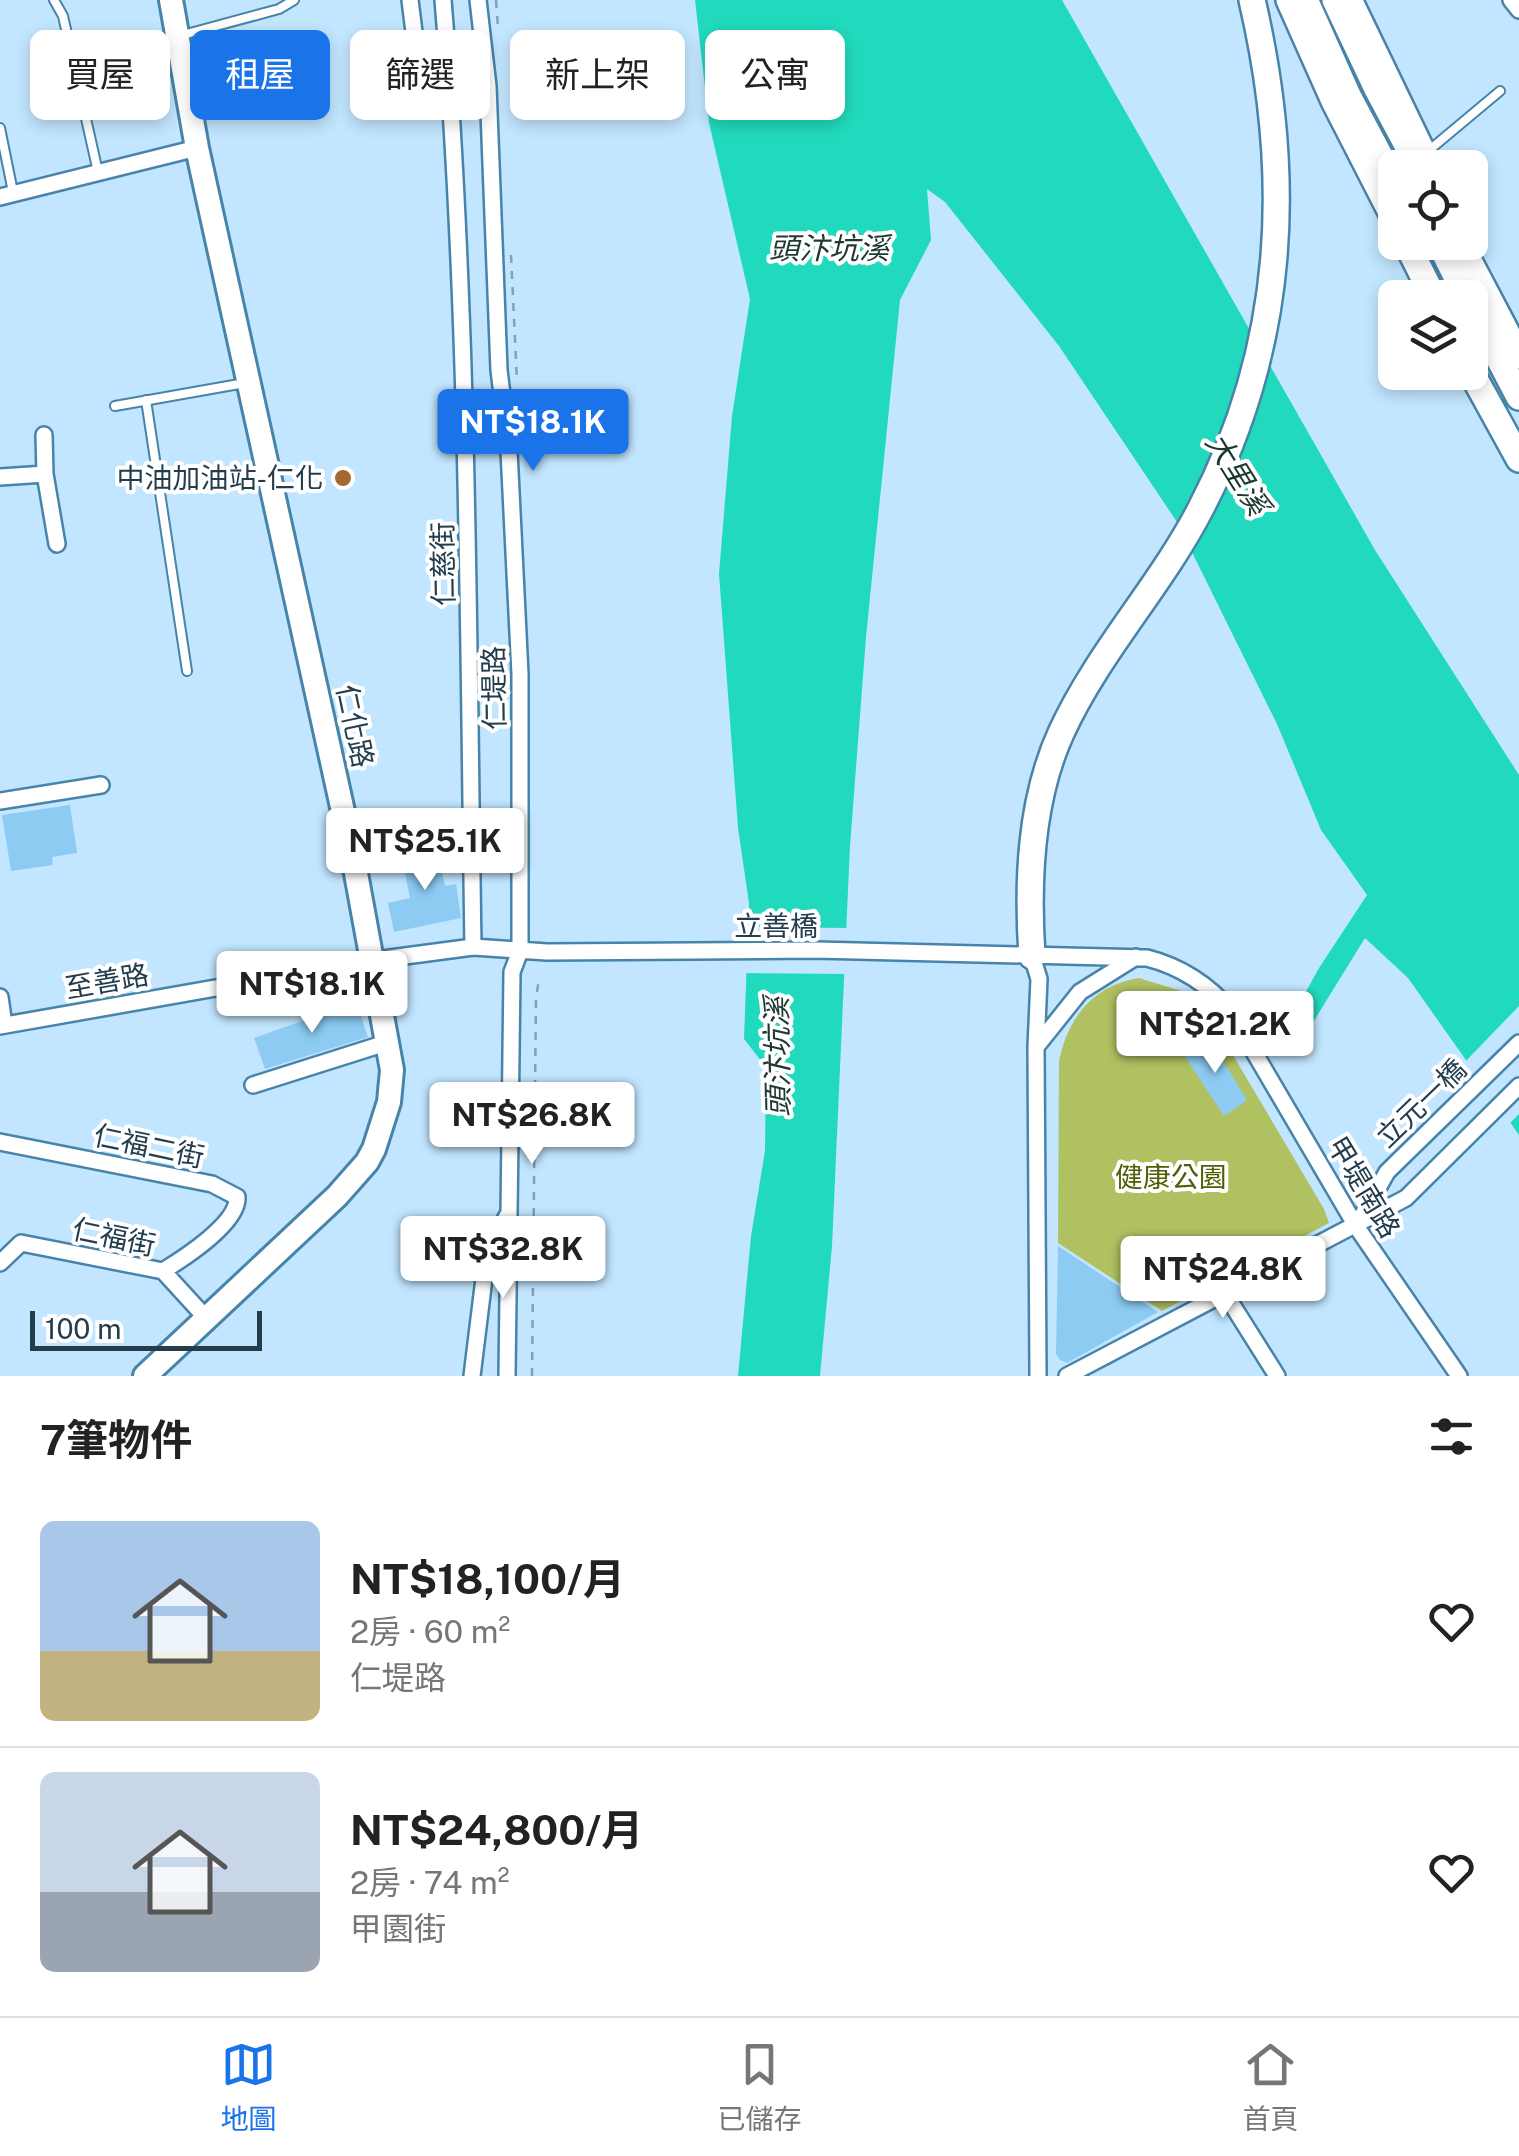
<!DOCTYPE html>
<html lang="zh-TW">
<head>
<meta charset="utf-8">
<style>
	:root { --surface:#fff; --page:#f6f6f6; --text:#222; --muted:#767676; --line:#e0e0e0; --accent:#1a73e8 }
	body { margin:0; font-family:"Public Sans","Noto Sans TC",sans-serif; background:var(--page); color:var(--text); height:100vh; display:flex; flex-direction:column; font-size:38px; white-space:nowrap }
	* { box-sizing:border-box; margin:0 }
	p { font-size:32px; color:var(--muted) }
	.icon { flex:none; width:55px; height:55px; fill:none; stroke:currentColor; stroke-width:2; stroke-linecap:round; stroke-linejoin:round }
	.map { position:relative; height:1376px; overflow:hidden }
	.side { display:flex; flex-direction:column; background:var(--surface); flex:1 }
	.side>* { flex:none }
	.banner { position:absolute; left:30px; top:30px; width:1000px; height:90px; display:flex; gap:20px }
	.buttons { position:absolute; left:1378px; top:150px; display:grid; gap:20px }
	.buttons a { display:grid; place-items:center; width:110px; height:110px; border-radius:15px; background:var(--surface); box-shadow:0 5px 15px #0003; font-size:50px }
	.scale { position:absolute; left:30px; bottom:25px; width:232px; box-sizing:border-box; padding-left:10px; border:5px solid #233d4d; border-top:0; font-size:28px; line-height:35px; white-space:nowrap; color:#233d4d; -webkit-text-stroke:8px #fff; paint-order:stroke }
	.price { position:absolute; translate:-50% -85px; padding:0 22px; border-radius:10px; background:#fff; color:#222; font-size:32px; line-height:65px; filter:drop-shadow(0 2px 5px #0008) }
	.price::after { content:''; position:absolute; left:50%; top:60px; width:30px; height:22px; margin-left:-15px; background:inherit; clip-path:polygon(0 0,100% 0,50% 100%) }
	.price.current { background:var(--accent); color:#fff }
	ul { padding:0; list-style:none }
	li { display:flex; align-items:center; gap:30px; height:250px; padding:0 40px }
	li+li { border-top:2px solid var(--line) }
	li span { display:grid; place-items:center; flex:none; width:280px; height:200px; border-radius:15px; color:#555 }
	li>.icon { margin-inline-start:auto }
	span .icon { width:120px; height:120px; fill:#fffc; stroke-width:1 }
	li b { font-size:42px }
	h2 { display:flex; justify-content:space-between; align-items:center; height:120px; padding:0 40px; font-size:42px }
	.tag { padding:0 35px; border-radius:15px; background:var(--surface); box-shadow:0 5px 15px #0003; font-size:35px; line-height:90px }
	.tag.current { background:var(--accent); color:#fff }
	.dock { display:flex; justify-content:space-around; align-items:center; height:140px; border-top:2px solid var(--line); background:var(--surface); font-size:28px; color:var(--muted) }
	.dock a { display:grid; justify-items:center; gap:5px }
	.dock .current { color:var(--accent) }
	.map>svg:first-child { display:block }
	.green { fill:#b0c162 }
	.water { fill:#21dabd }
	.pier { fill:#c2e6ff }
	.building { fill:#8dcbf3 }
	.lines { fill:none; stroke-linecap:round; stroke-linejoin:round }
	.service-casing { stroke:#4884a9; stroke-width:12 }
	.minor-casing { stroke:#4884a9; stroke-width:20 }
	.tertiary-casing { stroke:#4884a9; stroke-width:25 }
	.secondary-casing { stroke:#4884a9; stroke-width:28 }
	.trunk-casing { stroke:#4884a9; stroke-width:30 }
	.path { stroke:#81a1b6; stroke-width:2.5; stroke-dasharray:8 8; stroke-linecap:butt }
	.service { stroke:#fff; stroke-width:8 }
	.minor { stroke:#fff; stroke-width:15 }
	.tertiary { stroke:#fff; stroke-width:20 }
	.secondary { stroke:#fff; stroke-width:22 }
	.trunk { stroke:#fff; stroke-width:25 }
	.poi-dot { fill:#a86731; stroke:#fff; stroke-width:4 }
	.labels { text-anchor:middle; stroke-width:8; stroke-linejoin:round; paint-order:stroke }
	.poi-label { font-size:28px; fill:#233d4d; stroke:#fff; text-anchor:end }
	.street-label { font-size:28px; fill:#233d4d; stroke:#fff }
	.park-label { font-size:28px; fill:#525d05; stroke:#fff }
	.water-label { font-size:30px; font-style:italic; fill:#1e3832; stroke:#fff }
</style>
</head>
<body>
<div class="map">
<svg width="1519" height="1376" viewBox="0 0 1519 1376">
	<rect width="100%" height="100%" fill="#c2e6ff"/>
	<path class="green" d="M1139 978 1181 991 1211 1018 1324 1209 1329 1223 1162 1311 1058 1243 1059 1061C1068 1017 1094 985 1139 978Z"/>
	<path class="water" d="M695 0H1062L1375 550 1519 775V1135L1408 978 1365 938 1312 1024 1293 1015 1319 968 1367 895 1321 830 1277 724 1177 522 1059 346 945 202 927 189 931 240 900 300 866 637 850 846 832 1246 820 1376H738L751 1236 765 1151 766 1067 744 1039 749 903 738 828 719 574 732 416 750 299 709 123Z"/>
	<path class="pier" d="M743 927 851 928 849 974 741 973Z
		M1519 1006V1114L1507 1126 1463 1064Z"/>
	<path class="building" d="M70 805 77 853 52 857 53 865 11 871 2 815Z
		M436 846 445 886 456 884 461 918 394 932 388 903 410 898 401 854Z
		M356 1002 368 1037 265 1069 254 1038Z
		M1209 1038 1247 1100 1224 1116 1182 1052Z
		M1058 1246 1158 1312 1067 1363 1060 1360 1056 1354Z"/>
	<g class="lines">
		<g class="service-casing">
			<path id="service" d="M54 0 63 16 98 172
				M179 36 279 9 294 0
				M0 128 13 192
				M1427 152 1500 91
				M146 400 187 671
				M115 406 245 383"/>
		</g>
		<g class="minor-casing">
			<path id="minor" d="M410 0 414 32
				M443 0C469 315 468 631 473 947
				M478 0 488 86 499 370 509 451 520 674V951L512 972 507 1376
				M1511 0 1519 10
				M0 197 197 148
				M44 435 45 474 57 544
				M0 477 45 474
				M0 801 101 785
				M1032 956 1039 979 1036 1047 1038 1376
				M0 997 4 1025
				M0 1026 375 960 473 947 547 952 816 950 1147 958C1179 966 1210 985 1230 1011L1356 1226 1459 1376
				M1036 1047 1080 992 1136 957
				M253 1085 389 1042
				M0 1142 212 1184 237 1197C239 1223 184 1258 163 1271
				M1357 1225 1387 1172 1519 1043
				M0 1263 21 1243 163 1271 206 1318
				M1226 1295 1277 1376
				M472 1376 487 1254 507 1216
				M1067 1376 1406 1198 1519 1086"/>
		</g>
		<g class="tertiary-casing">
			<path id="tertiary" d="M1308 0 1351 96 1395 179
				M1352 0 1433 168"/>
		</g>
		<g class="secondary-casing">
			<path id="secondary" d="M145 1376 337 1196 367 1162 374 1149 389 1102 392 1070 353 857 197 148 171 0"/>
		</g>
		<g class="trunk-casing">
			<path id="trunk" d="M1289 0 1334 101 1395 220
				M1335 0 1377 89 1419 168
				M1406 242 1434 298
				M1439 242 1467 298
				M1459 242 1519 356
				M1470 304 1519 397
				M1470 370 1519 459
				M1032 956C1027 882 1030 801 1061 733 1098 652 1161 586 1201 508 1286 345 1293 176 1252 0"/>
		</g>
		<path class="path" d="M496 0 498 28
			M511 255 517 382
			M532 1376 536 998 539 979"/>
		<use href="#service" class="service"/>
		<use href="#minor" class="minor"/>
		<use href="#tertiary" class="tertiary"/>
		<use href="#secondary" class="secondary"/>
		<use href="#trunk" class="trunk"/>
	</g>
	<circle class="poi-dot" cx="343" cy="478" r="10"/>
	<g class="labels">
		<g class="poi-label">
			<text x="323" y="488">中油加油站-仁化</text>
		</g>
		<g class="street-label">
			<text transform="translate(443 564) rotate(-91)" y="10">仁慈街</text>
			<text transform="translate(494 688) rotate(-91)" y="10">仁堤路</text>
			<text transform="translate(355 726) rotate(78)" y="10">仁化路</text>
			<text x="776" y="936">立善橋</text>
			<text transform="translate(107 981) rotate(-10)" y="10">至善路</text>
			<text transform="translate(1421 1103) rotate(-44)" y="10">立元一橋</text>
			<text transform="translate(149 1146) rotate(12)" y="10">仁福二街</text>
			<text transform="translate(1364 1187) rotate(59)" y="10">甲堤南路</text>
			<text transform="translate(114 1237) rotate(12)" y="10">仁福街</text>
		</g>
		<g class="park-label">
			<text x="1171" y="1187">健康公園</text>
		</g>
		<g class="water-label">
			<text x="829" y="259">頭汴坑溪</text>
			<text transform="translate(1237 474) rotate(58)" y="10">大里溪</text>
			<text transform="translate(778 1057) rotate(-91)" y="10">頭汴坑溪</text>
		</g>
	</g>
</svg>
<div class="buttons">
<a><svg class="icon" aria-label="locate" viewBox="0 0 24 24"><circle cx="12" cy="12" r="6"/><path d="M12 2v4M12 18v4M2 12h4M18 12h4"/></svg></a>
<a><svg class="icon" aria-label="layers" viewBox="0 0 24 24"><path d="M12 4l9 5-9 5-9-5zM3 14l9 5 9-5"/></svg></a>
</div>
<div class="scale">100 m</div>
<b class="price current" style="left:533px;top:474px">NT$18.1K</b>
<b class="price" style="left:425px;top:893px">NT$25.1K</b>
<b class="price" style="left:312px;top:1036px">NT$18.1K</b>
<b class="price" style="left:1215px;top:1076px">NT$21.2K</b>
<b class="price" style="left:532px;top:1167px">NT$26.8K</b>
<b class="price" style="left:503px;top:1301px">NT$32.8K</b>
<b class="price" style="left:1223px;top:1321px">NT$24.8K</b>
<div class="banner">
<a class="tag">買屋</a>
<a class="tag current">租屋</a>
<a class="tag">篩選</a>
<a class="tag">新上架</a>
<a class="tag">公寓</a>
</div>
</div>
<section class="side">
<h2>7筆物件<svg class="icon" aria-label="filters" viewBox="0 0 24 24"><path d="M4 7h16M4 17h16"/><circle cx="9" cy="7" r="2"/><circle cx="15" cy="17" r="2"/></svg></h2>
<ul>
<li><span style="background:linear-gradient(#a9c7e8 65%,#c2b280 0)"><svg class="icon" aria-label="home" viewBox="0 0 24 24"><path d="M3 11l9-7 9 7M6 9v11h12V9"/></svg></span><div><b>NT$18,100/月</b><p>2房 · 60 m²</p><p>仁堤路</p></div><svg class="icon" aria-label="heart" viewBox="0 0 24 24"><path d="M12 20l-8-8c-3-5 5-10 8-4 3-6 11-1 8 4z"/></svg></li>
<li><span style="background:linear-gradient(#c9d6e8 60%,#9aa5b1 0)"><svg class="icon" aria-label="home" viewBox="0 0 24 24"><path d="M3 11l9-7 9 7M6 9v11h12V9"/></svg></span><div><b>NT$24,800/月</b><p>2房 · 74 m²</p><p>甲園街</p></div><svg class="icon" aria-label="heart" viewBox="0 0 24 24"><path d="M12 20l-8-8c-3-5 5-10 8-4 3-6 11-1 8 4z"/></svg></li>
</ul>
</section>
<nav class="dock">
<a class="current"><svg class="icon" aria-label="map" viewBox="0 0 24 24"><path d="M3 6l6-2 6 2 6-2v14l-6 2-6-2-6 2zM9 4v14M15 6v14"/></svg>地圖</a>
<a><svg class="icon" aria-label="saved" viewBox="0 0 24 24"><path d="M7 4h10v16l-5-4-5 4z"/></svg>已儲存</a>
<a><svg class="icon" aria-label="home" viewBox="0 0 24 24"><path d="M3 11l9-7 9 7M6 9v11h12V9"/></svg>首頁</a>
</nav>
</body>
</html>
